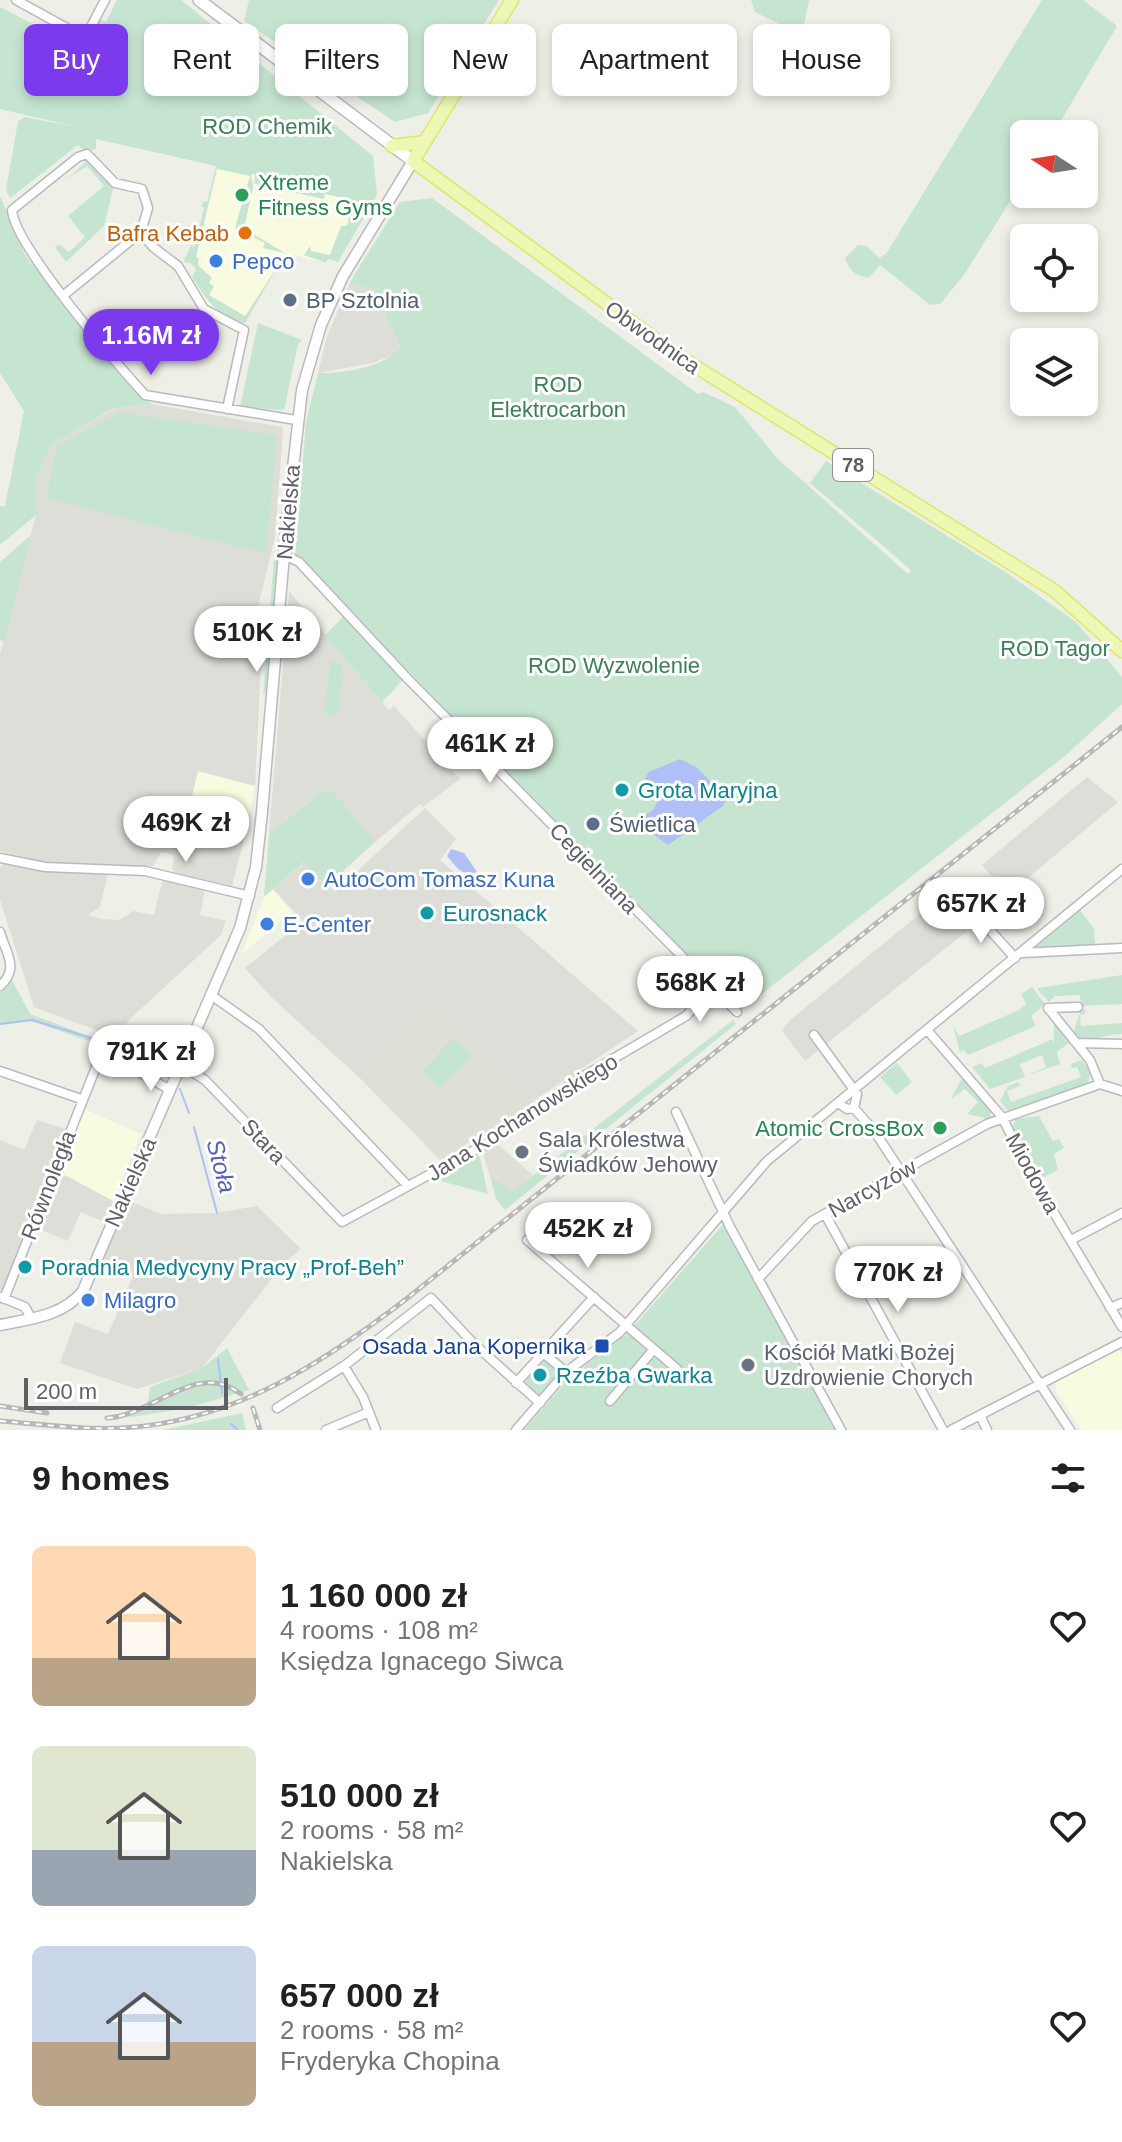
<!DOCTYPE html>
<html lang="en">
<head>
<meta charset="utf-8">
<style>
	:root { --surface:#fff; --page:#f2f2f2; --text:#202124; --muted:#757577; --accent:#7c3aed }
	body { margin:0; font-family:Helvetica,sans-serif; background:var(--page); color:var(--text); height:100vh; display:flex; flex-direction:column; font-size:30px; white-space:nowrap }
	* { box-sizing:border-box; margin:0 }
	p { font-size:26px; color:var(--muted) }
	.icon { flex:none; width:44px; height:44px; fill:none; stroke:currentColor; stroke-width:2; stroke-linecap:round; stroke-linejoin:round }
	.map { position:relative; height:1430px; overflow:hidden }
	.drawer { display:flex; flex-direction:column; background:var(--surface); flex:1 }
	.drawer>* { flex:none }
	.banner { position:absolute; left:24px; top:24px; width:1074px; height:72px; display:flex; gap:16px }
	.needle { width:52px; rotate:282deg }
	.fabs { position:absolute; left:1010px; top:120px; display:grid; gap:16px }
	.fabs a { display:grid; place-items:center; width:88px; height:88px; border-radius:12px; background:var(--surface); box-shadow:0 4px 12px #0003; font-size:40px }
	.scale { position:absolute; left:24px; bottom:20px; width:204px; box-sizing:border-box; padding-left:8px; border:4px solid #5f5f66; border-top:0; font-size:22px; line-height:28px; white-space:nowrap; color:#5f5f66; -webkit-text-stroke:6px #fff; paint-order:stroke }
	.price { position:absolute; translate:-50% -68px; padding:0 18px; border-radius:28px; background:#fff; color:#222; font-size:26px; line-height:52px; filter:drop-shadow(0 2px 4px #0008) }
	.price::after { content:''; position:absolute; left:50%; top:48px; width:24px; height:18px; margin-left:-12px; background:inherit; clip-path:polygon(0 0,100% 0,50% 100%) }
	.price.on { background:var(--accent); color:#fff }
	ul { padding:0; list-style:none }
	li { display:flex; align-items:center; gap:24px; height:200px; padding:0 32px }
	li span { display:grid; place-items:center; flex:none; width:224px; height:160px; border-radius:12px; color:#555 }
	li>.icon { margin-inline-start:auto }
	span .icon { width:96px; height:96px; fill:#fffc; stroke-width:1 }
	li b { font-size:34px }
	h2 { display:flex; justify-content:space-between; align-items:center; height:96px; padding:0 32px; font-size:34px }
	.tag { padding:0 28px; border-radius:12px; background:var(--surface); box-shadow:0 4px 12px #0003; font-size:28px; line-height:72px }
	.tag.on { background:var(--accent); color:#fff }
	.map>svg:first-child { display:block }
	.commercial { fill:#f9fbe0 }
	.industrial { fill:#deded9 }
	.education { fill:#dedfd6 }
	.green { fill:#c6e5d1 }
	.water { fill:#afbff8 }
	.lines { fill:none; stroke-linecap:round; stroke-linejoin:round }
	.stream { stroke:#afbff8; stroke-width:2 }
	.minor-casing { stroke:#b9b9c0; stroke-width:11 }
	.tertiary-casing { stroke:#b9b9c0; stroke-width:13 }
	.secondary-casing { stroke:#b8b9bf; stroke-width:14 }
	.primary-casing { stroke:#dfe66a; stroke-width:15 }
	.minor { stroke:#fff; stroke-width:8 }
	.tertiary { stroke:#fff; stroke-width:10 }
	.secondary { stroke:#fff; stroke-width:11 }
	.primary { stroke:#ecf8b3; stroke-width:12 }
	.rail-casing { stroke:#b7b7b8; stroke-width:5 }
	.rail { stroke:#fff; stroke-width:2; stroke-dasharray:6; stroke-linecap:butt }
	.leisure-dot { fill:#2e9e5b; stroke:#fff; stroke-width:3 }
	.food-dot { fill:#e8710a; stroke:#fff; stroke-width:3 }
	.shop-dot { fill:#3f7fe0; stroke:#fff; stroke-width:3 }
	.service-dot { fill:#5c6f8a; stroke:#fff; stroke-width:3 }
	.culture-dot { fill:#0f9aa8; stroke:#fff; stroke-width:3 }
	.worship-dot { fill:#6b7280; stroke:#fff; stroke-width:3 }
	.transit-dot { fill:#1a4fb4; stroke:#fff; stroke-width:3 }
	.labels { text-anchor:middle; stroke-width:6; stroke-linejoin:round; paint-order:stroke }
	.shield { fill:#fff; stroke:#8f8f94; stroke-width:2 }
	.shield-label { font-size:20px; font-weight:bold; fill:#5f5f66 }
	.park-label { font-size:22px; fill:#3c8056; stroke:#fff }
	.leisure-label { font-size:22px; fill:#27864d; stroke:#fff; text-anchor:start }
	.food-label { font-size:22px; fill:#c56008; stroke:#fff; text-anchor:end }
	.shop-label { font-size:22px; fill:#366cbe; stroke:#fff; text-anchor:start }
	.service-label { font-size:22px; fill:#4e5e75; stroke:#fff; text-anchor:start }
	.street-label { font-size:22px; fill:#5f5f66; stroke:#fff }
	.culture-label { font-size:22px; fill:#0d838f; stroke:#fff; text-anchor:start }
	.worship-label { font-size:22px; fill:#5b616d; stroke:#fff; text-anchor:start }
	.transit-label { font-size:22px; fill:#164399; stroke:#fff; text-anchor:end }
	.water-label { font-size:24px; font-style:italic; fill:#5262bb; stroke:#fff }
</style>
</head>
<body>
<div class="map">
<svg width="1122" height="1430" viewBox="0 0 1122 1430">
	<rect width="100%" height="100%" fill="#eeefe7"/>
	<path class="commercial" d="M216 166 255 175 237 225 273 246 244 227 254 184H258L264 169 377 195 338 262 328 259 326 263 285 253 245 323 207 304 192 277 196 270 191 263 183 262 191 245 194 247 204 208 201 206 204 201 207 202Z
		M198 771 255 786 244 839 185 824Z
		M273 889 292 912 241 955 264 897Z
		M82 1108 141 1134 113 1201 59 1172Z
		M1116 1348 1122 1353V1430H1082L1056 1392V1379Z"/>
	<path class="industrial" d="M350 283 373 289 400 345 394 354 373 363 318 373 327 336Z
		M152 404 282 427 283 431 275 537 255 620 263 622 255 786 198 771 185 824 244 839 232 886 176 873 172 869 174 855 161 852 153 866 44 862 0 851V654L36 515V480L51 445 115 408Z
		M289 591 382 702 389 710 394 706 460 779 423 807 420 804 375 842 324 790 269 834Z
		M1087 777 1118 802 1008 895 982 865Z
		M425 808 456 839 440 860 638 1031 536 1099 434 1007 359 1077 272 998 245 968 303 921 273 889 305 862 335 892Z
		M4 863 45 872 108 873 100 907 88 915 101 919 119 920 133 911 154 915 163 879 205 890 200 915 226 921 221 935 131 1018 115 1037 34 1007 0 900V868Z
		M960 881 986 916 805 1061 782 1031 789 1021Z
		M37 1120 66 1129 3 1292 0 1290V1140L24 1150Z
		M59 1172 113 1201 104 1222 81 1212 68 1241 37 1228Z
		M127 1200 161 1214 215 1213 257 1206 301 1249 283 1264 202 1368 137 1389 60 1363 75 1322 108 1334 133 1276 100 1261Z"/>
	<path class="education" d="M434 1007 536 1099 511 1121 487 1137 480 1133 443 1163 359 1077Z
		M496 1143 533 1175 512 1193 490 1176 484 1157 485 1150Z"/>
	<path class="green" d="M117 0H181L373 156 377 195 338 262 328 259 326 263 304 255 310 246 311 251 330 255 341 226H347L350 212H354L357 201 325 194 324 199 255 184V175L251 174 253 187 244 229 285 253 263 248 265 243 235 228 250 176 217 169 196 257 199 258 198 265 212 278 209 283 214 286 209 295 245 316 281 261 245 323C215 315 207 301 192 277L196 270 191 263 183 262 191 245 194 247 204 208 201 206 204 201 207 202 216 166 96 139V149L85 151 78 145 10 198 6 190 18 121 25 117 77 127 0 109V7L85 51 100 20 106 22Z
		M249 0H499L428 113 395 122 244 21Z
		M751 0H809L802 35 755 12Z
		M1042 0H1083L1117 26 1053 134H1024V179L964 275 940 304 930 305 880 265 869 278C856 276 849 271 845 258L858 245 867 246 879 258 886 254Z
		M87 161 91 162 113 189 104 226 66 262 55 247 59 244 69 252 85 237 68 216 104 186 87 166 67 179Z
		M0 196 25 255 139 397 152 404 114 408 51 445 36 480V515L0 545V506H5L24 411 0 373Z
		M432 198 698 394 703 392 735 407 778 459 908 574 911 570 810 483 826 461 1004 571 1076 622 1122 677V704L1066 755 740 1011 295 555 306 422 318 373C341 374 390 367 400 345L373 289 350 283 353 277 400 202Z
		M258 323 302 340 298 344 284 410 240 407Z
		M119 412 277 435 266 554 46 498 57 447Z
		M31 535 5 642 0 640V562Z
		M279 542 266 691 263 695 274 559Z
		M344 616 403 680 382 702 325 635Z
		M331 661 338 662 343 669 339 712 329 716 324 712Z
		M324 790 335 794 375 842 327 886 304 862 264 897 269 834Z
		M1080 910 1094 929 1095 944 1033 949Z
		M1122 975V1004L1081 1006 1080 995 1055 996 1049 1002 1038 990V988Z
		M12 980 30 1014 100 1040 97 1044 31 1021 0 1025V992Z
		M1032 987 1045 1004 1031 1016 1036 1026 968 1055 963 1050 960 1053 953 1025 959 1036 1019 1010 1026 1004 1021 994Z
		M1085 1009V1014L1080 1015 1081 1026 1122 1023V1034C1105 1034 1094 1041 1078 1041L1073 1033 1081 1010Z
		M733 1020 736 1024 505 1210 496 1199 490 1176 512 1192Z
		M1054 1022 1070 1042 1057 1052 1060 1064 1026 1076 1046 1067 1042 1055 1020 1064 1025 1077 990 1089 972 1067 982 1063 985 1068 1053 1039 1054 1045Z
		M453 1038 472 1056 440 1089 422 1071Z
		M1082 1060 1091 1073 1087 1085 1009 1112 1000 1101 1008 1086 1018 1082 1020 1086 1007 1091 1011 1102 1081 1077 1077 1067 1072 1068 1071 1064Z
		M897 1063 912 1082 896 1095 880 1077Z
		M963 1076 992 1110 989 1119 967 1114 978 1102 965 1089 951 1099Z
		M1039 1116 1053 1141 1059 1139 1064 1148 1054 1154 1058 1170 1042 1178 1012 1127 1016 1119Z
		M479 1153 488 1194 441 1181 438 1176Z
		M725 1222 753 1280 838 1430H524L569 1378 628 1333Z
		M227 1348 249 1390 187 1408 131 1417 123 1415 148 1402 150 1387 202 1368Z
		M544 1356 560 1374 537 1397 525 1385 524 1377Z
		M242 1413 246 1430H163Z"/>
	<path class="water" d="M680 759 696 767 727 798 723 806 668 845C657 836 645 832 644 816L653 810 659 799 645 778 649 772Z
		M451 849 464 853 477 872C461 877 456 866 447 856Z"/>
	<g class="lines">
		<path class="stream" d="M0 1024 32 1020 95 1039
			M180 1089 189 1113
			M194 1127 217 1213
			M218 1359 222 1393
			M231 1424 238 1430"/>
		<g class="minor-casing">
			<path id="minor" d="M16 0 85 38 105 0
				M141 232 153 247 178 266 204 309 244 330 227 409
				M64 295 141 232 148 208 142 189 115 183 87 154 78 157 12 210C14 245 117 364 145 395L296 420
				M110 352 123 342
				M284 555 299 562 407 678 737 1012
				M0 858 45 867 145 871 250 896
				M972 910 1015 958
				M0 932C6 954 20 968 0 986
				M1022 953 1122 948
				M211 995 259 1029 408 1186
				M1048 1008 1090 1060 1100 1084
				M1048 1008 1078 1007
				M928 1031 1002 1117 1028 1169 1122 1327
				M814 1035 857 1094 854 1108
				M1077 1043 1122 1044
				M181 1065 205 1080 342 1222 491 1141 577 1080 686 1016 711 988
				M0 1071 81 1099
				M838 1103 847 1109 854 1108 875 1132 1070 1430
				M676 1112 730 1227 841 1430
				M825 1214 943 1430
				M527 1240 677 1369
				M1071 1240 1122 1213
				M758 1279 812 1221 987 1124 1100 1084 1122 1091
				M1 1297 25 1307 31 1318
				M4 1299 100 1057H114L170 1090
				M1110 1308 1122 1303
				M542 1352 566 1372
				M344 1366 363 1397 376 1430
				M516 1383 594 1297
				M610 1401 654 1349
				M277 1408 344 1366 431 1298 473 1343 540 1403
				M980 1415 987 1430
				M326 1430 369 1412
				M516 1430 566 1372 619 1333 767 1161 1122 869
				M951 1430 1122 1342"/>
		</g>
		<g class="tertiary-casing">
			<path id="tertiary" d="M0 1325C30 1319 63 1316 83 1291L240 928 256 867 262 812 287 519 302 390 321 325 343 276 413 161"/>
		</g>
		<g class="secondary-casing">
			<path id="secondary" d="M199 0 413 161"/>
		</g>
		<g class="primary-casing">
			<path id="primary" d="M512 0 413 161 674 353 1055 591 1122 651
				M392 146 425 142"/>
		</g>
		<use href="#minor" class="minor"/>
		<use href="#tertiary" class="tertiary"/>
		<use href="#secondary" class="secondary"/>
		<use href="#primary" class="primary"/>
		<g class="rail-casing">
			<path id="rail" d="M0 1406 47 1413
				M253 1408 260 1430
				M107 1418C153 1416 197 1359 241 1394
				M0 1421C40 1424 81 1430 122 1428 232 1422 320 1365 405 1300L1122 727"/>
		</g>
		<use href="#rail" class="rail"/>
	</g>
	<g class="leisure-dot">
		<circle cx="242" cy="195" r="8"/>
		<circle cx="940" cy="1128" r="8"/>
	</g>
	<circle class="food-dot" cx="245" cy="233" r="8"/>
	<g class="shop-dot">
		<circle cx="216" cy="261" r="8"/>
		<circle cx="308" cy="879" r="8"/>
		<circle cx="267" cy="924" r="8"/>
		<circle cx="88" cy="1300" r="8"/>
	</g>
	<g class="service-dot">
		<circle cx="290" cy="300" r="8"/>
		<circle cx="593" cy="824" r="8"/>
	</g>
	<g class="culture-dot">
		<circle cx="622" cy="790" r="8"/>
		<circle cx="427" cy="913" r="8"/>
		<circle cx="25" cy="1267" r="8"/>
		<circle cx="540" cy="1375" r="8"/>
	</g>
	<g class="worship-dot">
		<circle cx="522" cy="1152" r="8"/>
		<circle cx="748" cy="1365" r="8"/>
	</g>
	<rect class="transit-dot" x="594" y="1338" width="16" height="16" rx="4"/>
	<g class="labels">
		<rect class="shield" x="833" y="449" width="40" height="32" rx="6"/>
		<g class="shield-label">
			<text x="853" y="472">78</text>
		</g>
		<g class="park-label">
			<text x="267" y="134">ROD Chemik</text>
			<text x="558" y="392">ROD<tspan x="558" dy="25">Elektrocarbon</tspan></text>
			<text x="1055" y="656">ROD Tagor</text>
			<text x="614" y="673">ROD Wyzwolenie</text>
		</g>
		<g class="leisure-label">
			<text x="258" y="190">Xtreme<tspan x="258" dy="25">Fitness Gyms</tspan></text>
			<text x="924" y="1136" text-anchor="end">Atomic CrossBox</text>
		</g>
		<g class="food-label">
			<text x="229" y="241">Bafra Kebab</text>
		</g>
		<g class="shop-label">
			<text x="232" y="269">Pepco</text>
			<text x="324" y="887">AutoCom Tomasz Kuna</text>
			<text x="283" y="932">E-Center</text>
			<text x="104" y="1308">Milagro</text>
		</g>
		<g class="service-label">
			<text x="306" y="308">BP Sztolnia</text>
			<text x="609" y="832">Świetlica</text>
		</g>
		<g class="street-label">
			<text transform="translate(653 337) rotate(35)" y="8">Obwodnica</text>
			<text transform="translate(288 512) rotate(-85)" y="8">Nakielska</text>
			<text transform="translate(594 868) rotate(46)" y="8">Cegielniana</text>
			<text transform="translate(522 1117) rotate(-32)" y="8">Jana Kochanowskiego</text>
			<text transform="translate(264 1141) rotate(46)" y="8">Stara</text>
			<text transform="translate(1033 1173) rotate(61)" y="8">Miodowa</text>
			<text transform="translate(130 1182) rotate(-66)" y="8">Nakielska</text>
			<text transform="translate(48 1185) rotate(-69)" y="8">Równoległa</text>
			<text transform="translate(872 1188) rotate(-29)" y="8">Narcyzów</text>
		</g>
		<g class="culture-label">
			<text x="638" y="798">Grota Maryjna</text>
			<text x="443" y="921">Eurosnack</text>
			<text x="41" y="1275">Poradnia Medycyny Pracy „Prof-Beh”</text>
			<text x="556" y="1383">Rzeźba Gwarka</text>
		</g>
		<g class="worship-label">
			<text x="538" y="1147">Sala Królestwa<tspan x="538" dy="25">Świadków Jehowy</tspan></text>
			<text x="764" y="1360">Kościół Matki Bożej<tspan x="764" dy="25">Uzdrowienie Chorych</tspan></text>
		</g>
		<g class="transit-label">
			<text x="586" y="1354">Osada Jana Kopernika</text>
		</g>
		<g class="water-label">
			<text transform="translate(221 1166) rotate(75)" y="8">Stoła</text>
		</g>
	</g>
</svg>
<div class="fabs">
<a><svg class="needle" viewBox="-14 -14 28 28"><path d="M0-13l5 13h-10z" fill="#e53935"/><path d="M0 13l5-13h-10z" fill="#757577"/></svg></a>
<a><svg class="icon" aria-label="locate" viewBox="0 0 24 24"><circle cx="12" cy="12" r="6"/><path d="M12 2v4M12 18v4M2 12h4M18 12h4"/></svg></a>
<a><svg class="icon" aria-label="layers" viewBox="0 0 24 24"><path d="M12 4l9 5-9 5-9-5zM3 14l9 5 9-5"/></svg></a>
</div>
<div class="scale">200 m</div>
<b class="price on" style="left:151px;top:377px">1.16M zł</b>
<b class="price" style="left:257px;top:674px">510K zł</b>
<b class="price" style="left:490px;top:785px">461K zł</b>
<b class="price" style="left:186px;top:864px">469K zł</b>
<b class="price" style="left:981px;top:945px">657K zł</b>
<b class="price" style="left:700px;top:1024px">568K zł</b>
<b class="price" style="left:151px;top:1093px">791K zł</b>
<b class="price" style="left:588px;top:1270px">452K zł</b>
<b class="price" style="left:898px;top:1314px">770K zł</b>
<div class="banner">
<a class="tag on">Buy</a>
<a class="tag">Rent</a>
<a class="tag">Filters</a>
<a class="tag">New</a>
<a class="tag">Apartment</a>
<a class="tag">House</a>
</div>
</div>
<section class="drawer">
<h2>9 homes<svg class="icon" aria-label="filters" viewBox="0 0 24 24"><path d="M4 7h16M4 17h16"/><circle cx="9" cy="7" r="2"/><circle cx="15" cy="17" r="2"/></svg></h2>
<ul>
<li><span style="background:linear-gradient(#ffd9b3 70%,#b9a48a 0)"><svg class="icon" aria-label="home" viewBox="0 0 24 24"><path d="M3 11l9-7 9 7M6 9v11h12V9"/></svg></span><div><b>1 160 000 zł</b><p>4 rooms · 108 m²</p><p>Księdza Ignacego Siwca</p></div><svg class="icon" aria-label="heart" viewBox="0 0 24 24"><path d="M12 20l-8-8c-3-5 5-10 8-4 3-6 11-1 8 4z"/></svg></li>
<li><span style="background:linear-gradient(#dfe7d0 65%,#9aa5b1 0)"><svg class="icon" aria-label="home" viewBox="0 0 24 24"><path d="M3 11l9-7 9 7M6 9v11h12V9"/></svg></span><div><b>510 000 zł</b><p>2 rooms · 58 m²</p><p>Nakielska</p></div><svg class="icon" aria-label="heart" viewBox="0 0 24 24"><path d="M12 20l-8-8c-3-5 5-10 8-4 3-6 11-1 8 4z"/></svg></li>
<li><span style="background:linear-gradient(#c9d6e8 60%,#b9a48a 0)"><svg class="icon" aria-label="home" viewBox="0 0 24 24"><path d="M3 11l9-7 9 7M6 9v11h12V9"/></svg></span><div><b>657 000 zł</b><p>2 rooms · 58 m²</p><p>Fryderyka Chopina</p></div><svg class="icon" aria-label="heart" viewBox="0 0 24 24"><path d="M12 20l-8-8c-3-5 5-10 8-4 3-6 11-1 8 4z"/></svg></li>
</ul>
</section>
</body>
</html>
